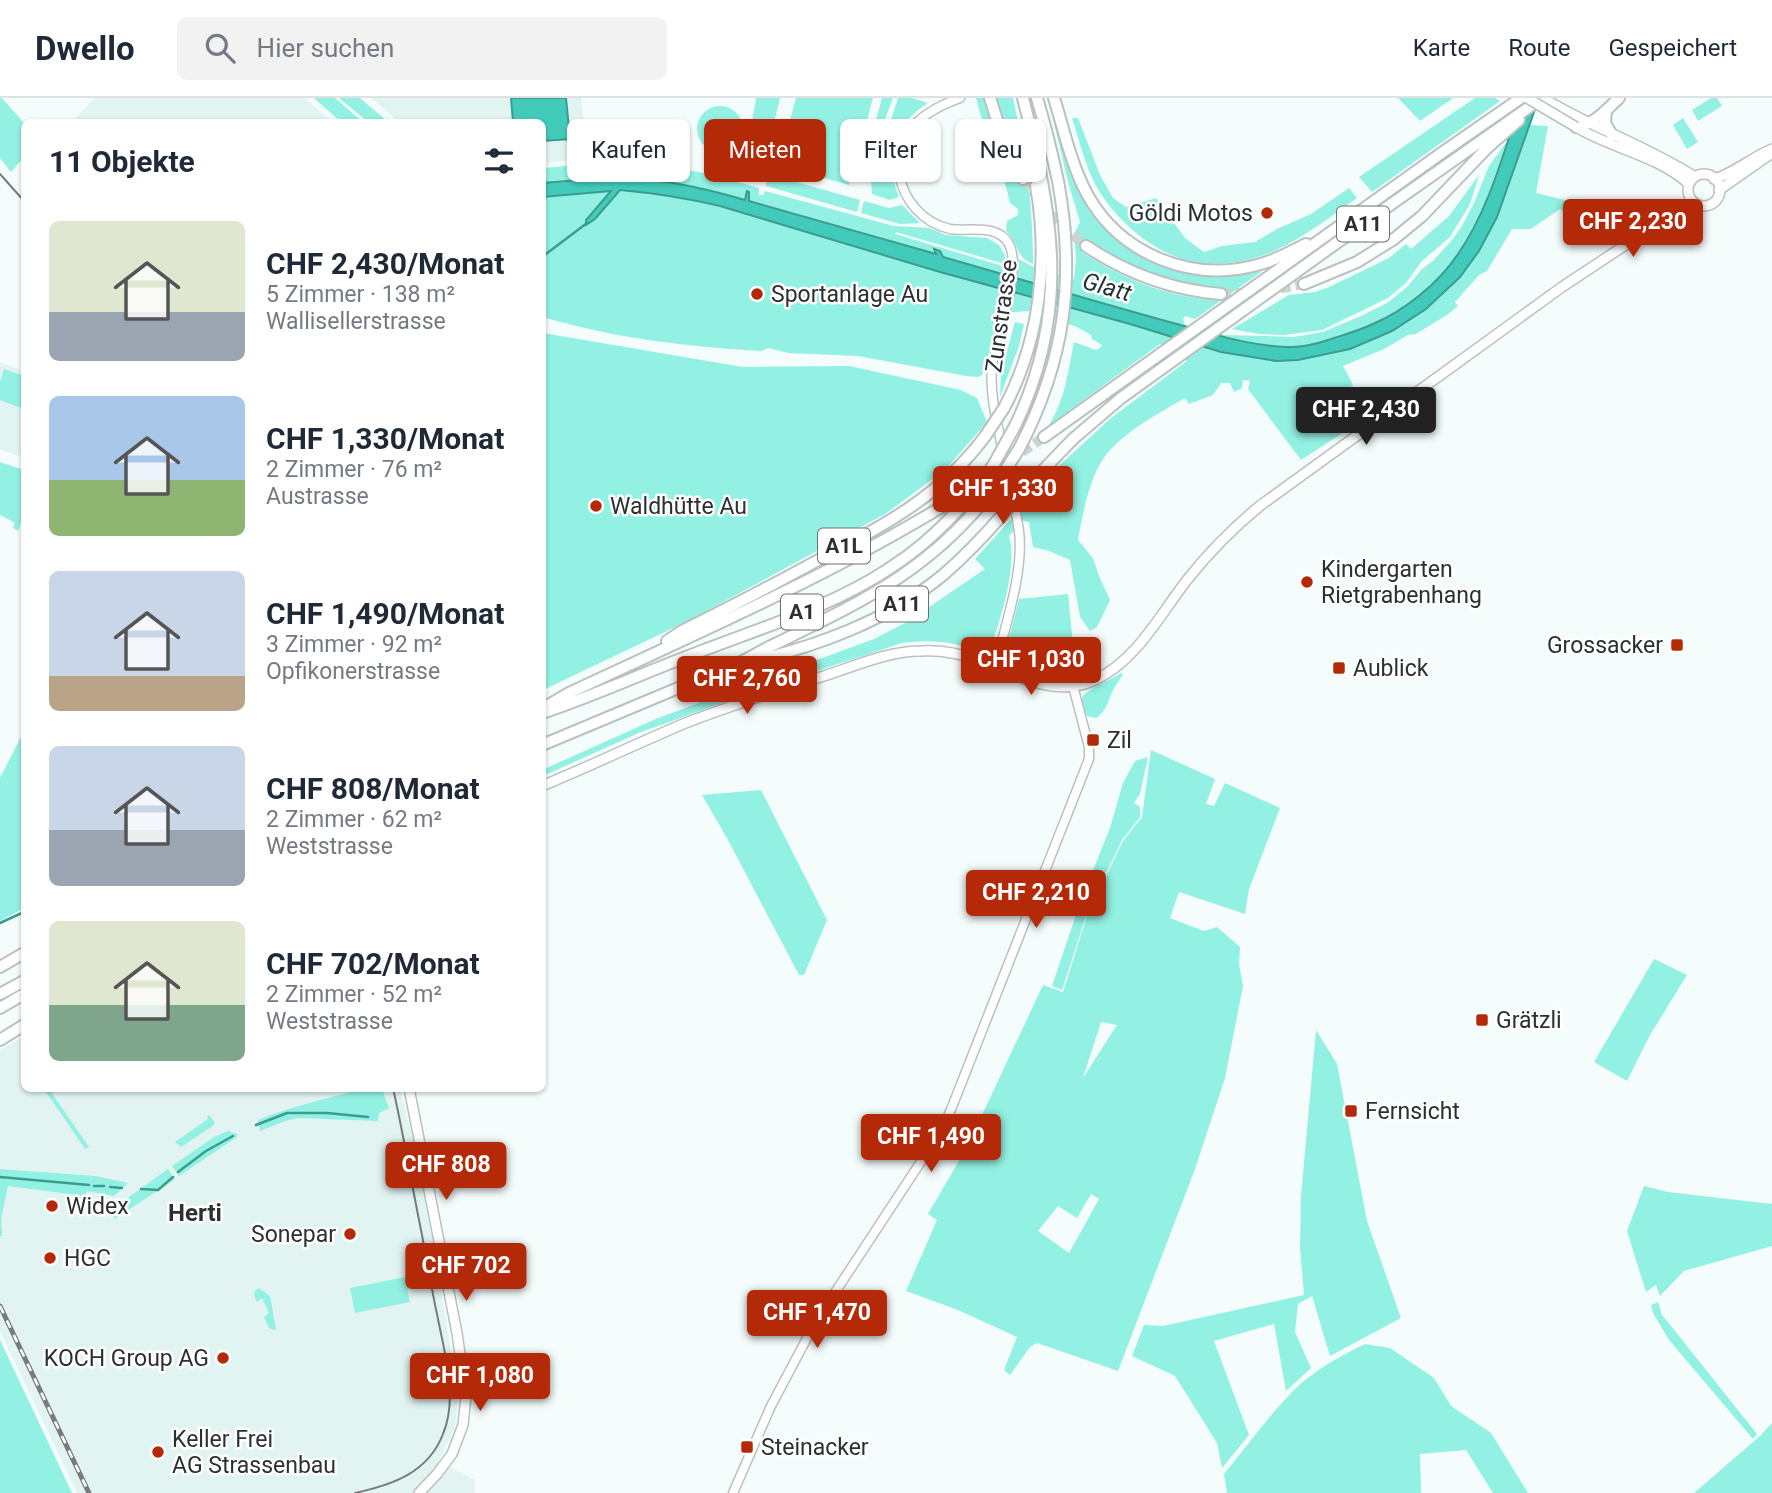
<!DOCTYPE html>
<html lang="de">
<head>
<meta charset="utf-8">
<style>
	:root { --surface:#fff; --page:#f2f2f3; --text:#1f2937; --muted:#747a83; --line:#e0e1e3; --accent:#b42907 }
	body { margin:0; font-family:Roboto,sans-serif; background:var(--page); color:var(--text); height:100vh; display:flex; flex-direction:column; font-size:26px; white-space:nowrap }
	* { box-sizing:border-box; margin:0 }
	p { font-size:23px; color:var(--muted) }
	.icon { flex:none; width:38px; height:38px; fill:none; stroke:currentColor; stroke-width:2; stroke-linecap:round; stroke-linejoin:round }
	.map { position:relative; flex:1; overflow:hidden }
	.details { position:absolute; left:21px; top:21px; width:525px; height:973px; display:flex; flex-direction:column; background:var(--surface); border-radius:10px; box-shadow:0 2px 5px #0004 }
	.details>* { flex:none }
	.top-card { position:absolute; left:567px; top:21px; width:665px; height:63px; display:flex; gap:14px }
	.price { position:absolute; translate:-50% -60px; padding:0 16px; border-radius:7px; background:var(--accent); color:#fff; font-size:23px; line-height:46px; filter:drop-shadow(0 2px 4px #0008) }
	.price::after { content:''; position:absolute; left:50%; top:42px; width:21px; height:16px; margin-left:-10px; background:inherit; clip-path:polygon(0 0,100% 0,50% 100%) }
	.price.current { background:#222; color:#fff }
	ul { padding:0; list-style:none }
	li { display:flex; align-items:center; gap:21px; height:175px; padding:0 28px }
	li span { display:grid; place-items:center; flex:none; width:196px; height:140px; border-radius:10px; color:#555 }
	li>.icon { margin-inline-start:auto }
	span .icon { width:84px; height:84px; fill:#fffc; stroke-width:1 }
	li b { font-size:30px }
	h2 { display:flex; justify-content:space-between; align-items:center; height:84px; padding:0 28px; font-size:30px }
	.pill { padding:0 24px; border-radius:10px; background:var(--surface); box-shadow:0 2px 5px #0004; font-size:24px; line-height:63px }
	.pill.current { background:var(--accent); color:#fff }
	header { display:flex; align-items:center; gap:42px; box-sizing:border-box; height:98px; padding:0 35px; background:var(--surface); border-bottom:2px solid var(--line) }
	header strong { font-size:33px }
	nav { display:flex; gap:38px; margin-inline-start:auto; font-size:24px }
	.search { width:490px; height:63px; background:var(--page); display:flex; align-items:center; gap:18px; box-sizing:border-box; padding:0 24px; border-radius:10px; color:var(--muted); font-size:26px }
	.map>svg:first-child { display:block }
	.built { fill:#e1f4f1 }
	.green { fill:#92f1e2; fill-rule:evenodd }
	.water { fill:#42cbba; stroke:#3b9c90; stroke-width:2 }
	.lines { fill:none; stroke-linecap:round; stroke-linejoin:round }
	.stream { stroke:#3b9c90; stroke-width:2.5 }
	.motorway-tunnel { stroke:#ccd4d3; stroke-width:10; stroke-dasharray:10 5; stroke-linecap:butt }
	.tertiary-casing { stroke:#b9c2c0; stroke-width:11 }
	.secondary-casing { stroke:#b9c2c0; stroke-width:12 }
	.motorway-casing { stroke:#b9c2c0; stroke-width:14 }
	.tertiary { stroke:#fff; stroke-width:8 }
	.secondary { stroke:#fff; stroke-width:9 }
	.motorway { stroke:#fff; stroke-width:10 }
	.tram { stroke:#767c7b; stroke-width:2 }
	.rail-casing { stroke:#767c7b; stroke-width:5 }
	.rail { stroke:#fff; stroke-width:2.5; stroke-dasharray:8; stroke-linecap:butt }
	.secondary-bridge-casing { stroke:#b9c2c0; stroke-width:12; stroke-linecap:butt }
	.motorway-bridge-casing { stroke:#b9c2c0; stroke-width:14; stroke-linecap:butt }
	.secondary-bridge { stroke:#fff; stroke-width:9 }
	.motorway-bridge { stroke:#fff; stroke-width:10 }
	.poi-dot { fill:#b42907; stroke:#fff; stroke-width:2.5 }
	.labels { text-anchor:middle; stroke-width:5; stroke-linejoin:round; paint-order:stroke }
	.shield { fill:#fff; stroke:#6b6e6d; stroke-width:2 }
	.shield-label { font-size:21px; font-weight:bold; fill:#2c302f }
	.poi-label { font-size:23px; fill:#2c302f; stroke:#fff; text-anchor:start }
	.street-label { font-size:23px; fill:#2c302f; stroke:#fff }
	.water-label { font-size:24px; font-style:italic; fill:#1b322e; stroke:#fff }
	.neighbourhood-label { font-size:24px; font-weight:bold; fill:#2c302f; stroke:#fff }
</style>
</head>
<body>
<header>
<strong>Dwello</strong>
<div class="search"><svg class="icon" aria-label="search" viewBox="0 0 24 24"><circle cx="10" cy="10" r="6"/><path d="M15 15l6 6"/></svg>Hier suchen</div>
<nav><a>Karte</a><a>Route</a><a>Gespeichert</a></nav>
</header>
<div class="map">
<svg width="1772" height="1395" viewBox="0 0 1772 1395">
	<rect width="100%" height="100%" fill="#f4fdfc"/>
	<path class="built" d="M95 0H305L332 24H71Z
		M371 0H581L588 61 543 65 542 24H399Z
		M0 264 24 273V359L0 352Z
		M24 938V990L400 991 414 1046 431 1134 457 1287V1315L454 1332 438 1363 475 1382V1395H77L0 1233V952Z"/>
	<path class="green" d="M0 0H2L24 25V59L11 74 0 60Z
		M314 0H335L363 24H341Z
		M339 0H360L388 24H368Z
		M756 0H780L768 51 758 57 743 53 749 41Z
		M796 0H873L849 87 778 67Z
		M882 0H893L863 83H859Z
		M898 0H912L928 5C891 29 884 60 899 99L890 102 872 96 871 83Z
		M976 0H984L1000 52 1017 84 1028 77 1009 41 997 0H1013C1026 59 1033 106 1033 166 1015 159 1019 145 1006 133L1007 123 1018 117V111L1010 105C1003 69 984 36 976 0Z
		M1048 0H1050L1092 109 1166 168 1259 171 1261 174 1195 221 1185 218 1183 221 1185 227 1224 237 1294 239 1323 234 1361 218 1387 205 1407 189 1422 171 1433 163 1452 142 1462 128 1474 105 1489 68 1505 46H1506C1492 85 1481 125 1457 158 1426 200 1379 228 1330 241 1321 244 1313 247 1304 248 1263 253 1199 232 1158 221 1086 201 1015 180 943 159L940 153 937 157 748 103 749 94H747L746 102C706 91 667 82 625 80 612 79 598 79 586 82L580 74 575 75 580 82 543 85V70C568 68 594 64 619 64 667 64 713 77 759 90V97H763L765 93 894 128 929 130 946 137 987 140 999 147 1005 157V166L896 134 895 136 1016 172V161H1018L1032 168 1074 181 1076 161 1074 136 1080 124 1068 84ZM1089 144C1128 170 1174 190 1221 190L1220 202C1171 201 1123 181 1082 154Z
		M1398 0H1453L1420 23Z
		M1475 0H1495L1500 3 1372 94 1359 79Z
		M1711 0H1717L1722 8 1698 23 1692 12Z
		M697 31a23 23 0 1 1 46 0a23 23 0 1 1-46 0Z
		M1072 20H1078L1100 77 1113 100 1126 109 1156 100 1185 140 1204 154 1222 148 1255 144 1277 131 1311 116 1349 90 1357 100C1331 118 1305 139 1276 152 1247 166 1208 171 1177 159 1144 147 1112 117 1095 86 1085 66 1079 42 1072 20Z
		M1683 20 1698 44 1687 51 1673 27Z
		M1530 27 1548 28 1536 95 1569 103 1581 123 1576 124 1560 111 1531 131H1512L1487 173 1479 177 1455 204 1458 208 1447 217 1416 236 1408 237 1384 251 1343 268 1353 287 1342 296 1361 323 1301 362 1248 291 1250 283 1243 282 1242 290 1234 294 1230 285H1221L1213 297 1189 306 1185 300C1161 314 1131 330 1112 350 1091 370 1083 414 1078 442L1093 460 1099 478 1110 502 1097 529 1090 533 1080 519 1070 462 1049 453 1033 449 1029 424 1023 423 1009 438C1018 469 1000 523 989 554 956 546 937 540 902 545L738 599 672 623 641 634 543 678 542 672 658 620 874 541 907 524 985 471 975 461 1063 364 1111 320 1187 263 1160 246 1049 327C1065 302 1068 273 1074 244L1096 252 1100 250 1102 247 1092 241 1091 237 1077 229 1029 213 1012 214C1008 209 1000 207 994 208L999 213 986 268 982 277 978 279 966 278 858 258 788 255 768 250 762 253C690 249 612 240 543 219V99C568 97 593 94 618 93 652 91 687 100 720 108L940 174 1130 226 1221 254 1276 263 1298 262 1361 247 1392 233 1411 221 1440 199 1460 179 1479 153 1501 109Z
		M768 76 860 102 857 114 766 88Z
		M1479 77 1470 106 1450 139 1421 164 1406 185 1388 200 1322 232 1284 237 1259 236 1232 231 1289 197 1315 194 1329 189 1389 160 1406 146 1411 151 1449 118Z
		M864 103 889 110 902 107 920 125 900 126 861 115Z
		M1015 224 1024 226 1019 248 1000 299 1001 275Z
		M543 235 743 269 849 268 961 292 977 300 987 324 945 372 885 416 688 523 543 592Z
		M4 271 24 278V311L0 302V284Z
		M0 364 24 372V416L18 433 13 430 15 425 0 417Z
		M1068 496 1076 577 1046 576 1009 563 1005 556 1019 501Z
		M1121 575 1123 576C1120 582 1117 585 1114 590 1108 602 1107 613 1096 620L1087 618C1085 612 1080 607 1082 601 1083 592 1113 581 1121 575Z
		M24 633V810L0 823V680Z
		M1151 652 1215 681 1206 706 1214 708 1225 685 1280 710 1249 791 1245 816 1179 794 1170 820 1204 833 1217 829 1240 849 1239 866 1243 888 1225 980 1195 1071 1118 1273 1037 1245 1030 1249 1010 1277 1004 1272 1017 1239 958 1212 906 1193 937 1122 928 1116 967 1049 1043 887 1063 894 1087 818 1123 743 1142 719ZM1101 924 1117 927 1083 980ZM1091 1096 1099 1101 1069 1155 1038 1133 1058 1108 1077 1120Z
		M1148 659 1140 696 1134 705 1140 709V719L1122 742 1086 818 1062 892 1052 888 1080 805 1110 730 1123 685 1135 663Z
		M761 692 827 822 804 877H799L728 742 702 697Z
		M1654 861 1687 877 1650 937 1627 983 1594 964Z
		M1316 932 1337 966 1367 1123 1401 1220 1330 1258 1312 1198 1298 1206 1295 1234 1311 1270 1286 1293 1274 1226 1214 1243 1249 1337 1222 1370 1217 1345 1175 1278 1132 1258 1144 1227 1163 1228 1304 1197 1300 1149 1301 1098Z
		M44 991H49L89 1049 85 1051Z
		M364 991H382L389 1010 379 1015 378 1023 298 1020 285 1023 260 1033 258 1022C292 1008 328 1000 364 991Z
		M209 1017 214 1023V1027L181 1049 175 1044 208 1021 207 1018Z
		M228 1033 237 1036V1039L179 1078 172 1068 214 1039Z
		M0 1071 95 1078 128 1085 114 1098 87 1093 85 1098 8 1088 1 1120 2 1138H0Z
		M168 1071 175 1081 115 1121 113 1117 129 1099Z
		M1644 1088 1668 1094 1772 1106V1148L1684 1173 1660 1198 1656 1187 1646 1194 1627 1133Z
		M420 1176V1188L407 1191 410 1204 355 1215 350 1190Z
		M259 1190 270 1198 276 1231 274 1232 269 1230 264 1219 269 1215 262 1200 257 1204 254 1197 255 1193Z
		M1658 1204 1662 1217 1671 1228 1757 1336 1753 1341 1669 1242 1653 1215 1651 1207Z
		M0 1242 72 1395H0Z
		M1365 1246 1390 1250 1434 1280 1451 1308 1491 1335 1528 1395H1493L1466 1352 1420 1356 1421 1395H1227L1224 1376C1247 1348 1269 1317 1295 1291 1315 1272 1340 1258 1365 1246Z
		M1772 1325V1395H1694L1760 1338Z"/>
	<path class="water" d="M511 0H566L570 41 543 43 542 24H513Z
		M1522 0H1539L1497 119 1479 153 1460 179 1426 211 1392 233 1350 251 1298 262 1276 263 1221 254 1130 226 940 174 720 108C686 100 654 95 620 92L595 121 586 127V122L611 93 543 99V85L579 82 574 74H580L586 81 592 80 588 73H594L600 80C650 78 697 88 745 102L747 93 749 94V103L936 156 934 151 940 153 943 159C1020 181 1096 204 1173 225 1211 235 1251 249 1292 249 1305 249 1316 246 1328 242 1343 237 1358 233 1373 226 1405 212 1438 186 1458 156 1490 110 1504 52 1522 0Z"/>
	<g class="lines">
		<path class="stream" d="M542 159 587 125
			M0 825 24 814
			M256 1027 287 1015H327L368 1019
			M178 1074 206 1053 233 1038
			M0 1079 89 1087
			M94 1088H104
			M110 1089 122 1090
			M141 1091 158 1092 173 1079"/>
		<path class="motorway-tunnel" d="M1023 81 1053 119 1086 148
			M1221 196 1260 194 1304 186
			M948 405 1044 339"/>
		<g class="tertiary-casing">
			<path id="tertiary" d="M960 0C926 12 894 33 899 75 903 102 923 125 950 131 969 134 998 125 1009 146 1023 173 995 239 992 271 990 292 994 313 999 334 1005 367 1014 400 1019 433 1024 475 1005 528 995 569
				M733 1395 771 1308 815 1225 943 1030 952 1009 1089 661V649L1073 588"/>
		</g>
		<g class="secondary-casing">
			<path id="secondary" d="M1543 0C1592 30 1647 48 1695 79
				M1576 29C1612 51 1657 57 1689 86
				M1688 92a16 16 0 1 1 32 0a16 16 0 1 1-32 0Z
				M1714 81C1735 75 1752 59 1772 51
				M1719 92 1772 55
				M542 688C590 668 636 646 683 626 729 608 776 593 824 578 855 568 888 553 921 553 940 552 961 556 978 562 1015 576 1055 601 1095 582 1137 562 1159 518 1187 482 1209 454 1234 429 1261 407L1562 189 1692 103
				M409 990 457 1235 466 1298 463 1327 452 1356 437 1376 419 1395"/>
		</g>
		<g class="motorway-casing">
			<path id="motorway" d="M990 0 1004 44 1023 81
				M1054 0C1064 32 1071 66 1087 96 1120 156 1191 185 1257 167 1274 163 1290 154 1306 146
				M1606 12 1605 25 1612 37
				M1576 29C1594 27 1606 12 1619 0
				M1086 148C1128 176 1171 192 1221 196
				M1304 186 1357 164 1394 141 1422 118 1487 50 1519 22
				M1004 310C1040 243 1049 162 1036 88
				M1015 328C1071 212 1053 119 1023 0
				M1044 339 1443 54 1521 0
				M1019 351C1065 263 1076 181 1058 83 1052 55 1045 27 1037 0
				M1022 394 1073 341 1121 300 1356 131 1542 0
				M667 543 682 533C728 510 775 486 820 461 885 427 942 397 986 337
				M747 565C817 548 887 523 943 477 965 458 985 437 1004 415
				M545 609 569 595C697 535 827 479 948 405
				M542 615C593 598 641 576 691 557 757 531 830 510 890 470 932 443 966 407 994 366
				M542 647C585 629 628 611 671 593 690 585 711 578 730 569 745 563 758 554 773 547 863 503 934 471 996 387
				M0 869 24 855
				M0 896 24 883
				M0 910 24 896
				M0 942 24 927"/>
		</g>
		<use href="#tertiary" class="tertiary"/>
		<use href="#secondary" class="secondary"/>
		<use href="#motorway" class="motorway"/>
		<path class="tram" d="M0 76 24 103
			M355 1395C392 1387 428 1375 443 1336 458 1300 445 1257 438 1221 432 1193 427 1165 422 1137 412 1088 404 1039 393 990"/>
		<g class="rail-casing">
			<path id="rail" d="M0 1208 89 1395"/>
		</g>
		<use href="#rail" class="rail"/>
		<g class="secondary-bridge-casing">
			<path id="secondary-bridge" d="M1527 0 1576 29"/>
		</g>
		<g class="motorway-bridge-casing">
			<path id="motorway-bridge" d="M986 337 1004 310
				M994 366 1015 328
				M996 387 1019 351
				M1004 415 1022 394"/>
		</g>
		<use href="#secondary-bridge" class="secondary-bridge"/>
		<use href="#motorway-bridge" class="motorway-bridge"/>
	</g>
	<g class="poi-dot">
		<circle cx="1267" cy="115" r="7"/>
		<circle cx="757" cy="196" r="7"/>
		<circle cx="596" cy="408" r="7"/>
		<circle cx="1307" cy="484" r="7"/>
		<rect x="1670" y="540" width="14" height="14" rx="3.5"/>
		<rect x="1332" y="563" width="14" height="14" rx="3.5"/>
		<rect x="1086" y="635" width="14" height="14" rx="3.5"/>
		<rect x="1475" y="915" width="14" height="14" rx="3.5"/>
		<rect x="1344" y="1006" width="14" height="14" rx="3.5"/>
		<circle cx="52" cy="1108" r="7"/>
		<circle cx="350" cy="1136" r="7"/>
		<circle cx="50" cy="1160" r="7"/>
		<circle cx="223" cy="1260" r="7"/>
		<rect x="740" y="1342" width="14" height="14" rx="3.5"/>
		<circle cx="158" cy="1354" r="7"/>
	</g>
	<g class="labels">
		<g class="shield">
			<rect x="1337" y="108.5" width="52" height="35" rx="5"/>
			<rect x="818" y="430.5" width="52" height="35" rx="5"/>
			<rect x="876" y="488.5" width="52" height="35" rx="5"/>
			<rect x="781" y="496.5" width="42" height="35" rx="5"/>
		</g>
		<g class="shield-label">
			<text x="1363" y="133">A11</text>
			<text x="844" y="455">A1L</text>
			<text x="902" y="513">A11</text>
			<text x="802" y="521">A1</text>
		</g>
		<g class="poi-label">
			<text x="1253" y="123" text-anchor="end">Göldi Motos</text>
			<text x="771" y="204">Sportanlage Au</text>
			<text x="610" y="416">Waldhütte Au</text>
			<text x="1321" y="479">Kindergarten<tspan x="1321" dy="26">Rietgrabenhang</tspan></text>
			<text x="1663" y="555" text-anchor="end">Grossacker</text>
			<text x="1353" y="578">Aublick</text>
			<text x="1107" y="650">Zil</text>
			<text x="1496" y="930">Grätzli</text>
			<text x="1365" y="1021">Fernsicht</text>
			<text x="66" y="1116">Widex</text>
			<text x="336" y="1144" text-anchor="end">Sonepar</text>
			<text x="64" y="1168">HGC</text>
			<text x="209" y="1268" text-anchor="end">KOCH Group AG</text>
			<text x="172" y="1349">Keller Frei<tspan x="172" dy="26">AG Strassenbau</tspan></text>
			<text x="761" y="1357">Steinacker</text>
		</g>
		<g class="street-label">
			<text transform="translate(1001 218) rotate(-82)" y="8">Zunstrasse</text>
		</g>
		<g class="water-label">
			<text transform="translate(1107 189) rotate(16)" y="8">Glatt</text>
		</g>
		<g class="neighbourhood-label">
			<text x="195" y="1123">Herti</text>
		</g>
	</g>
</svg>
<b class="price" style="left:1633px;top:161px">CHF 2,230</b>
<b class="price current" style="left:1366px;top:349px">CHF 2,430</b>
<b class="price" style="left:1003px;top:428px">CHF 1,330</b>
<b class="price" style="left:1031px;top:599px">CHF 1,030</b>
<b class="price" style="left:747px;top:618px">CHF 2,760</b>
<b class="price" style="left:1036px;top:832px">CHF 2,210</b>
<b class="price" style="left:931px;top:1076px">CHF 1,490</b>
<b class="price" style="left:446px;top:1104px">CHF 808</b>
<b class="price" style="left:466px;top:1205px">CHF 702</b>
<b class="price" style="left:817px;top:1252px">CHF 1,470</b>
<b class="price" style="left:480px;top:1315px">CHF 1,080</b>
<div class="top-card">
<a class="pill">Kaufen</a>
<a class="pill current">Mieten</a>
<a class="pill">Filter</a>
<a class="pill">Neu</a>
</div>
<section class="details">
<h2>11 Objekte<svg class="icon" aria-label="filters" viewBox="0 0 24 24"><path d="M4 7h16M4 17h16"/><circle cx="9" cy="7" r="2"/><circle cx="15" cy="17" r="2"/></svg></h2>
<ul>
<li><span style="background:linear-gradient(#dfe7d0 65%,#9aa5b1 0)"><svg class="icon" aria-label="home" viewBox="0 0 24 24"><path d="M3 11l9-7 9 7M6 9v11h12V9"/></svg></span><div><b>CHF 2,430/Monat</b><p>5 Zimmer · 138 m²</p><p>Wallisellerstrasse</p></div></li>
<li><span style="background:linear-gradient(#a9c7e8 60%,#8fb573 0)"><svg class="icon" aria-label="home" viewBox="0 0 24 24"><path d="M3 11l9-7 9 7M6 9v11h12V9"/></svg></span><div><b>CHF 1,330/Monat</b><p>2 Zimmer · 76 m²</p><p>Austrasse</p></div></li>
<li><span style="background:linear-gradient(#c9d6e8 75%,#b9a48a 0)"><svg class="icon" aria-label="home" viewBox="0 0 24 24"><path d="M3 11l9-7 9 7M6 9v11h12V9"/></svg></span><div><b>CHF 1,490/Monat</b><p>3 Zimmer · 92 m²</p><p>Opfikonerstrasse</p></div></li>
<li><span style="background:linear-gradient(#c9d6e8 60%,#9aa5b1 0)"><svg class="icon" aria-label="home" viewBox="0 0 24 24"><path d="M3 11l9-7 9 7M6 9v11h12V9"/></svg></span><div><b>CHF 808/Monat</b><p>2 Zimmer · 62 m²</p><p>Weststrasse</p></div></li>
<li><span style="background:linear-gradient(#dfe7d0 60%,#7fa58c 0)"><svg class="icon" aria-label="home" viewBox="0 0 24 24"><path d="M3 11l9-7 9 7M6 9v11h12V9"/></svg></span><div><b>CHF 702/Monat</b><p>2 Zimmer · 52 m²</p><p>Weststrasse</p></div></li>
</ul>
</section>
</div>
</body>
</html>
